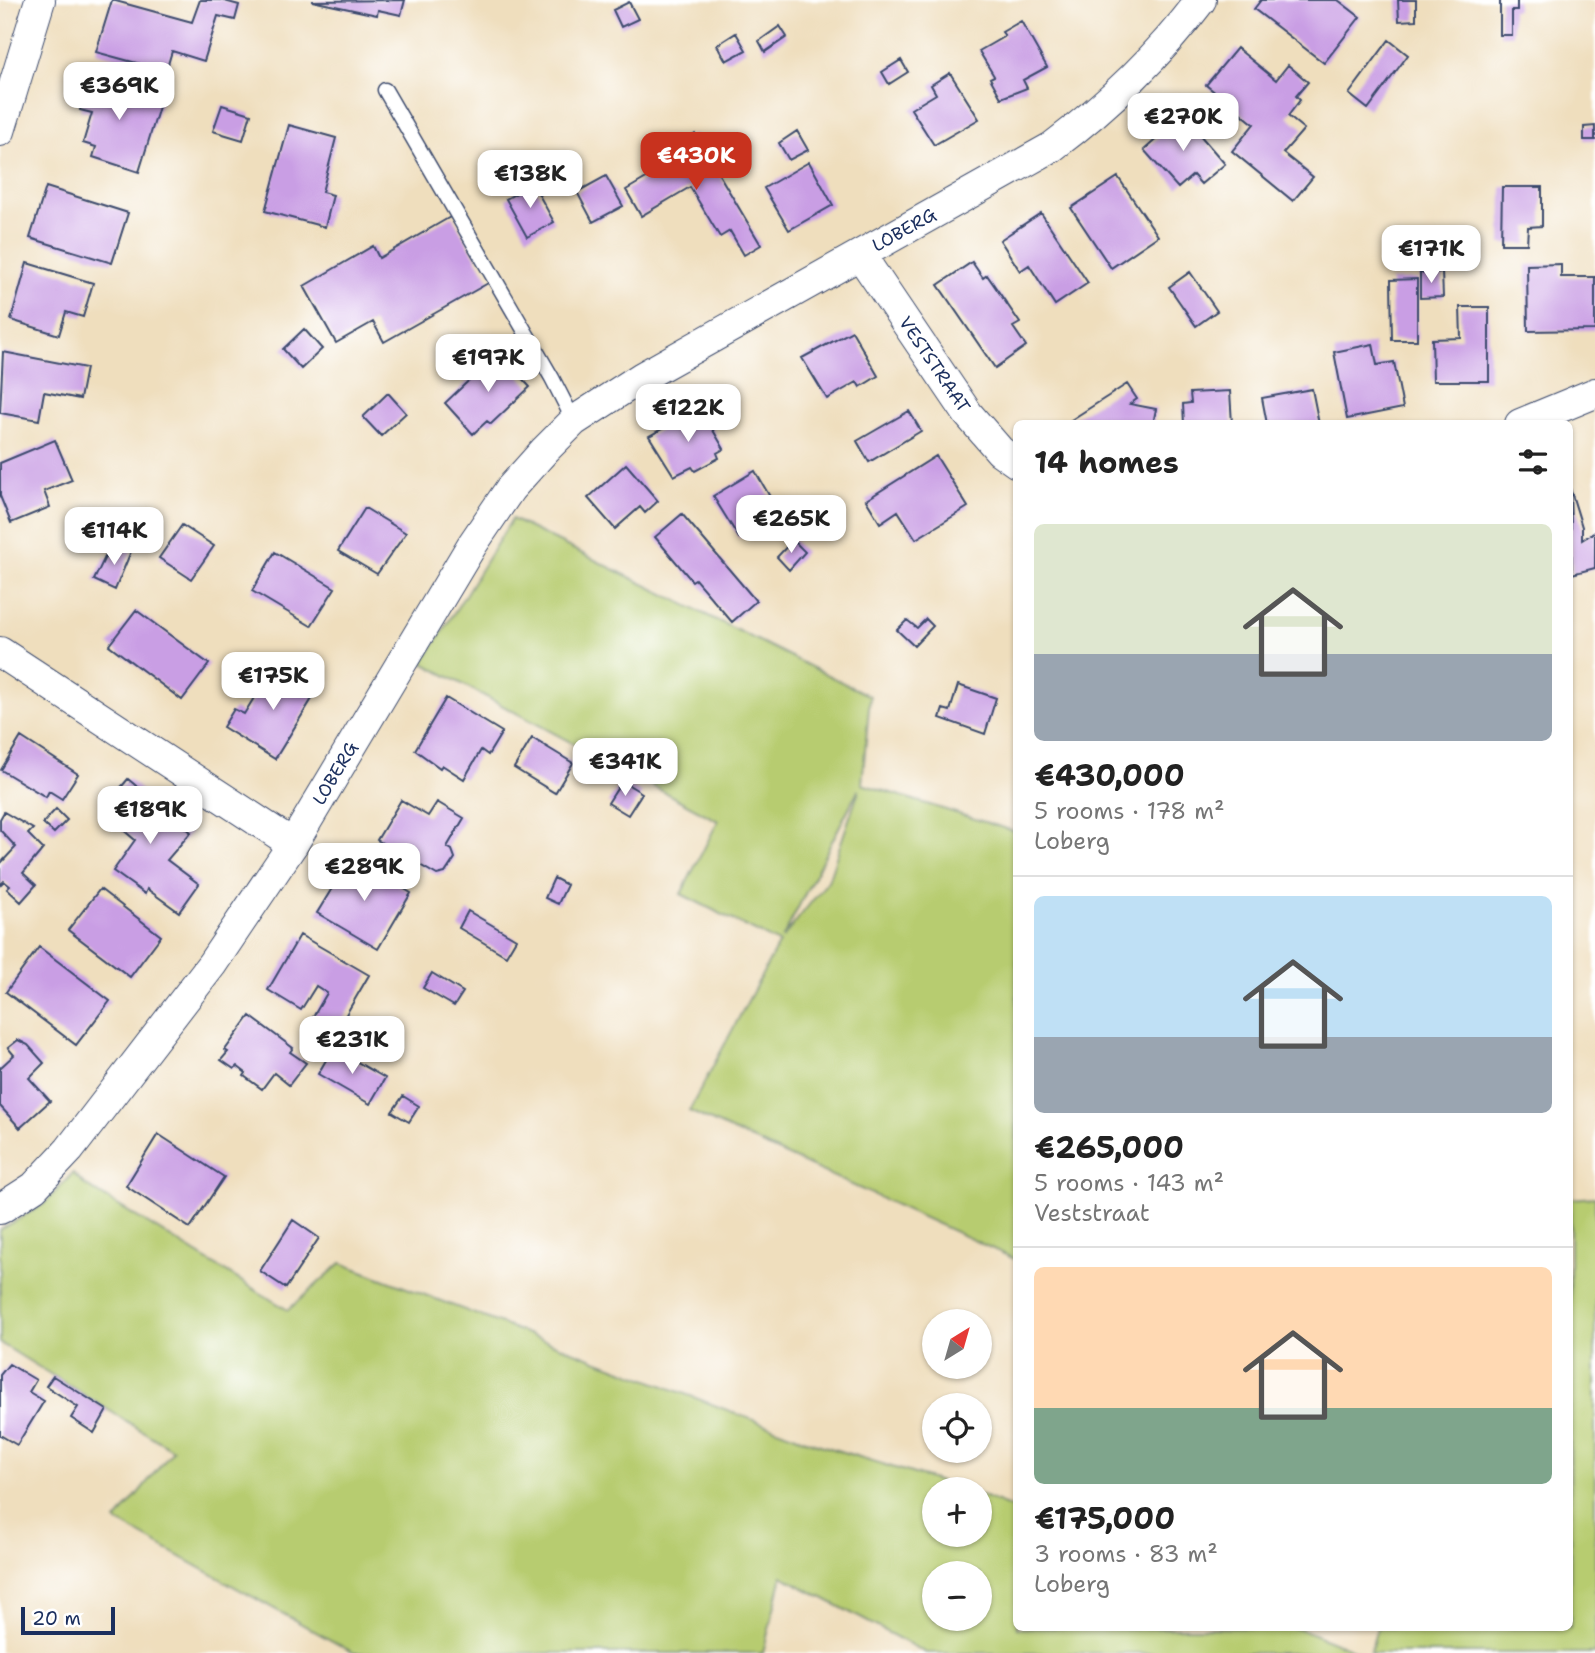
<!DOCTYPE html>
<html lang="en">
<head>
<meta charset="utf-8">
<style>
	:root { --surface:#fff; --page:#f6f6f6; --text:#222; --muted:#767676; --line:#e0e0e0; --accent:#c8321e }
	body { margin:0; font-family:"Shantell Sans",sans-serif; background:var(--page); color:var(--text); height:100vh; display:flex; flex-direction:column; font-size:26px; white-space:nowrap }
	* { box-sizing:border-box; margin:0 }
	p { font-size:23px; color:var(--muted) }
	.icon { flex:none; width:38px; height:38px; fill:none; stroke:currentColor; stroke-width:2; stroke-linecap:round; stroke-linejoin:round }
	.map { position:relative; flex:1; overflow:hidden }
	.side { position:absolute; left:1013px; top:420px; width:560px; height:1211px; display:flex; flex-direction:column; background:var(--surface); border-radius:10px; box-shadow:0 2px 5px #0004 }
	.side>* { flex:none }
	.needle { width:46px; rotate:37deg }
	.tools { position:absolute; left:922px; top:1309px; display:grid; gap:14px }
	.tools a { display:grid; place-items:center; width:70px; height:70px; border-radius:50%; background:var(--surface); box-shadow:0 2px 5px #0004; font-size:35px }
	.scale { position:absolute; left:21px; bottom:18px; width:94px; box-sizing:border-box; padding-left:7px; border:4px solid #1b2f5e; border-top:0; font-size:19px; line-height:24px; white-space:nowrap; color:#1b2f5e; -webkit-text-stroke:5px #fff; paint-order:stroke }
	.price { position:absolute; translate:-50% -60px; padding:0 16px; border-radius:14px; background:#fff; color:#222; font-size:23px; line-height:46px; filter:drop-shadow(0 2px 4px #0008) }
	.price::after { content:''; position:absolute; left:50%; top:42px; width:21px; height:16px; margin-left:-10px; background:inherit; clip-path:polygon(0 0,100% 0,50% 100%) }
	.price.selected { background:var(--accent); color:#fff }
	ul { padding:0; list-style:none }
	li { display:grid; align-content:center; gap:14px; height:371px; padding:0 21px }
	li+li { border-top:2px solid var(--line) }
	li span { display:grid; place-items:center; height:217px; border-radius:10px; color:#555 }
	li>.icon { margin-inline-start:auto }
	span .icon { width:126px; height:126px; fill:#fffc; stroke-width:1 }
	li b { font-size:30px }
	h2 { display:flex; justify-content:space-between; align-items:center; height:84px; padding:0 21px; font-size:30px }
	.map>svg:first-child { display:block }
	.green { fill:#b7cc70; stroke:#697e67; stroke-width:2; fill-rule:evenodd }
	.building { fill:#c99ee4 }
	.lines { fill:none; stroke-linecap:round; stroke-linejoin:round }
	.lane-casing { stroke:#3b496c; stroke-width:17 }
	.street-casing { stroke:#3b496c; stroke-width:32 }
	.lane { stroke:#fff; stroke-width:14 }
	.street { stroke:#fff; stroke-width:30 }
	.labels { text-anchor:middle; stroke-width:7; stroke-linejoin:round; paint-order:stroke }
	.street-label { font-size:18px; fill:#1b2f5e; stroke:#fff }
</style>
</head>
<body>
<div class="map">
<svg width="1595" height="1653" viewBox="0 0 1595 1653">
	<rect width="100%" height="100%" fill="#fff"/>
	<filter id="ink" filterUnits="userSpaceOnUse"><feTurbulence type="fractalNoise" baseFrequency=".0143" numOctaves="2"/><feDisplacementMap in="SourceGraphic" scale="14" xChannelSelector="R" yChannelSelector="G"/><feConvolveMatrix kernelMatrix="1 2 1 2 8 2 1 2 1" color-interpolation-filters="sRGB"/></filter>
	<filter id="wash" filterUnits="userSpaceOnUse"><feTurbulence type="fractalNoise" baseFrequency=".00686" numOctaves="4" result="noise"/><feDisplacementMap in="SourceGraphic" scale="28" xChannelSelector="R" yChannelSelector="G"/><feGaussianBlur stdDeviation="1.57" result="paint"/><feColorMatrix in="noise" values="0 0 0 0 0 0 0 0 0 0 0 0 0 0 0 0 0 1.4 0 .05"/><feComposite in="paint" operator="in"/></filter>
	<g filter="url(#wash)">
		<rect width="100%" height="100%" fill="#efdebd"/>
		<path class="green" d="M512 519 870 696 862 784 1017 832V1260L689 1111 779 943 681 894 718 821 423 663ZM859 790 828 881 782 939 858 790Z
			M73 1173 85 1185 288 1310 341 1263 814 1443 963 1489H934V1535H980V1495L1017 1510V1628H1299L1360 1653H926L782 1576 763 1653H354L116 1521 173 1450 0 1343V1230L43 1205ZM980 1573V1619H934V1573Z
			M1595 1197V1653H1370L1377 1628H1570V1199Z"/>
		<g id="blocks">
			<path class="building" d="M112 0 192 22 200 0H221L239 5 235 20 218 16 204 61 172 51 166 71 96 52Z
				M405 0 401 15 378 10 377 15 312 1Z
				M1261 0H1338L1360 17 1324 63 1254 9Z
				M1398 0H1416V20L1399 21Z
				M1500 0H1517V10H1512V35H1500Z
				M629 2 638 19 621 27 613 10Z
				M1021 21 1047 67 1023 80 1027 88 1001 98 990 78 994 76 979 51 1005 36 1002 32Z
				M780 26 787 37 765 52 759 41Z
				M736 33 746 50 726 61 717 45Z
				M1389 40 1408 55 1368 109 1349 94Z
				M1237 48 1276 80 1288 65 1308 82 1296 96 1300 100 1288 116 1304 129 1283 153 1313 177 1293 201 1232 151 1254 124 1206 85Z
				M901 60 908 72 889 84 882 72Z
				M950 73 979 119 934 145 911 109 936 94 931 85Z
				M91 75 162 97 139 172 93 157 96 147 83 143 92 113 80 110Z
				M222 105 251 114 243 140 213 131Z
				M1180 112 1225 164 1201 184 1193 175 1178 188 1144 150 1162 134 1159 130Z
				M289 125 336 138 322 192 333 195 325 227 265 211Z
				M1595 126V140H1584V127Z
				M797 131 808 150 789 160 779 143Z
				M695 134 761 245 744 255 730 231 720 237 690 187 641 216 626 190 677 160 670 149Z
				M809 162 833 205 789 230 764 188Z
				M606 176 623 206 593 222 577 192Z
				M1118 177 1158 236 1111 268 1071 208Z
				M533 184 554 222 527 237 506 199Z
				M46 187 128 213 112 263 30 238Z
				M1502 187H1542V226L1528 227 1527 244H1501Z
				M1041 213 1088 283 1055 305 1029 265 1020 271 1000 240Z
				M452 216 490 282 384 342 373 322 336 343 304 286 373 246 379 258Z
				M972 262 983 278 987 275 1020 323 1013 327 1026 346 995 368 938 285Z
				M27 263 93 283 83 317 66 312 59 335 11 320Z
				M1561 264V277H1595V330L1528 331 1527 265Z
				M1190 272 1217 311 1196 326 1169 287Z
				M1442 272 1443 297 1420 298V273Z
				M1417 279V340H1392L1391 280Z
				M1460 307H1489V381H1433L1432 339 1461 338Z
				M304 329 322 349 301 369 283 349Z
				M852 331 878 376 860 387 857 382 827 399 802 358Z
				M1373 344 1377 365 1394 362 1403 408 1347 419 1334 352Z
				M3 352 86 368 80 399 44 392 39 420 0 413Z
				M498 353 530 387 491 424 487 421 473 434 445 403Z
				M1127 384 1137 399 1130 404 1156 409 1153 424H1073L1071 420Z
				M1312 389 1319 424H1267L1262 398Z
				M1230 391 1232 424H1184L1183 404 1191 403 1190 393Z
				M388 393 406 413 381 436 363 417Z
				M700 408 724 449 717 453 719 458 695 471 692 467 674 476 649 436 669 425 671 427Z
				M909 411 921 431 869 462 857 441Z
				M55 440 72 480 44 491 50 507 11 523 0 496V463Z
				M936 456 968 507 916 539 898 511 880 523 866 500Z
				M626 464 658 501 645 513 640 507 615 529 588 498Z
				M755 471 780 514 739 538 713 496Z
				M1570 488 1582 527V540L1595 532V568L1572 574Z
				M365 508 406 533 377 574 338 551Z
				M682 514 756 601 732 622 695 579 692 581 655 537Z
				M182 525 214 546 191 579 159 558Z
				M793 540 805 552 789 570 777 557Z
				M118 542 132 549 115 590 94 580 105 557 110 559Z
				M275 552 335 588 311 626 252 591Z
				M136 610 209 664 182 700 109 645Z
				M926 619 933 626 914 646 897 630 907 620 917 628Z
				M275 664 318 689 275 759 223 727 234 709 244 714Z
				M958 685 996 698 985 734 940 718 943 709 950 711Z
				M446 698 502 732 488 755 481 750 464 779 442 765 440 768 415 750Z
				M21 737 78 774 62 799 49 791 46 797 1 770Z
				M532 738 573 763 555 793 514 768Z
				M128 779 191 832 167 860 199 884 179 912 147 889 145 894 113 871 135 840 101 811Z
				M622 781 642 793 628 815 608 803Z
				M401 800 428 816 437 802 464 818 447 847 452 850 455 858 445 873 437 875 377 840Z
				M56 809 67 820 54 833 43 823Z
				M4 812 33 829 28 834 43 849 23 873 36 885 21 902 7 889 10 886 4 881 0 885V864L16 847 0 830V819Z
				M351 857 411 893 378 949 317 913Z
				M554 878 567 885 558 904 545 898Z
				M100 889 161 936 130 977 68 930Z
				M468 911 516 939 506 956 459 928Z
				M300 935 369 975 337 1030 313 1017 327 993 316 986 301 1010 268 990Z
				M39 947 110 1001 76 1045 6 992Z
				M432 973 463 992 454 1006 423 988Z
				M250 1016 293 1048 290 1052 306 1063 289 1085 274 1073 262 1089 244 1076 246 1073 237 1066 234 1069 221 1060 228 1052 225 1050Z
				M18 1040 28 1045 44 1063 29 1078 50 1101 20 1128 0 1106V1068L14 1055 8 1048Z
				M333 1048 385 1078 370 1104 318 1074Z
				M403 1096 419 1106 409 1122 392 1112Z
				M158 1134 224 1177 190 1228 126 1186Z
				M293 1220 319 1238 286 1288 260 1271Z
				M9 1364 36 1380 29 1392 44 1401 17 1445 0 1435V1375Z
				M53 1376 107 1410 94 1433 71 1418 78 1407 46 1386Z"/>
		</g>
	</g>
	<g filter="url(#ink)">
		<use href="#blocks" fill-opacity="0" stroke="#3b496c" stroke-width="2"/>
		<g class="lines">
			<g class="lane-casing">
				<path id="lane" d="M385 90 552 378 574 421"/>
			</g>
			<g class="street-casing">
				<g id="street">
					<path d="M0 131 40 0"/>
					<path id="s1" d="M861 256 968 414 1000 451 1017 463"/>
					<path d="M1520 424 1595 393"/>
					<path d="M0 652 293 844"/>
					<path id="s2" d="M0 1209 34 1187 69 1150 212 964 293 844 472 545 510 489 545 450 574 421 642 377 1052 147C1109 104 1158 57 1201 0"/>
				</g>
			</g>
			<use href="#lane" class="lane"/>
			<use href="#street" class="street"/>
		</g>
	</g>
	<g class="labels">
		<g class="street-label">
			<text dy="6" stroke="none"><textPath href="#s2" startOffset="1362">LOBERG</textPath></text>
			<text dy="6" stroke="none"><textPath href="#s1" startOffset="131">VESTSTRAAT</textPath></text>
			<text dy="6" stroke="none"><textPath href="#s2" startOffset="553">LOBERG</textPath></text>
		</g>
	</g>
</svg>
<div class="tools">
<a><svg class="needle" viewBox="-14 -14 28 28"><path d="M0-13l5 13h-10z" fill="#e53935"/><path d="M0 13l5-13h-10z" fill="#767676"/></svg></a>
<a><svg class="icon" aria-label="locate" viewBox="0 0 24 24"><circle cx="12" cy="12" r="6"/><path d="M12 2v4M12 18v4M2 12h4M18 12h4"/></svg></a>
<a>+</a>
<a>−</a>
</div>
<div class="scale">20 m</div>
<b class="price" style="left:119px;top:122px">€369K</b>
<b class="price" style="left:1183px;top:153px">€270K</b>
<b class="price selected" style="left:696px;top:192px">€430K</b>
<b class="price" style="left:530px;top:210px">€138K</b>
<b class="price" style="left:1431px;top:285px">€171K</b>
<b class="price" style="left:488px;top:394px">€197K</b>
<b class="price" style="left:688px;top:444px">€122K</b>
<b class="price" style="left:791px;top:555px">€265K</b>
<b class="price" style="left:114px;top:567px">€114K</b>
<b class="price" style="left:273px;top:712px">€175K</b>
<b class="price" style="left:625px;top:798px">€341K</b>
<b class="price" style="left:150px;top:846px">€189K</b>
<b class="price" style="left:364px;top:903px">€289K</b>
<b class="price" style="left:352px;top:1076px">€231K</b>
<section class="side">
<h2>14 homes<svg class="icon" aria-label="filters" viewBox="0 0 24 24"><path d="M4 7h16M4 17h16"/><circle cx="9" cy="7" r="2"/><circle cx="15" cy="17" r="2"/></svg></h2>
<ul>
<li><span style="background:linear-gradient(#dfe7d0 60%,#9aa5b1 0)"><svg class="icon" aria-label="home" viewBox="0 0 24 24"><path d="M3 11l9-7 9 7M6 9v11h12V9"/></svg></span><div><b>€430,000</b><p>5 rooms · 178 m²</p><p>Loberg</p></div></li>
<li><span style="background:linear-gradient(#bfe0f5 65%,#9aa5b1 0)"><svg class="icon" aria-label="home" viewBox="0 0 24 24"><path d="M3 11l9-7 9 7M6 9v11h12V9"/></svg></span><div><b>€265,000</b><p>5 rooms · 143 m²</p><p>Veststraat</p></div></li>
<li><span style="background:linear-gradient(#ffd9b3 65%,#7fa58c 0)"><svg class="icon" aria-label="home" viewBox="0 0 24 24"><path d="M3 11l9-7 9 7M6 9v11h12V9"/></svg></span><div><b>€175,000</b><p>3 rooms · 83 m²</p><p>Loberg</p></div></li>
</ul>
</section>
</div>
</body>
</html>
